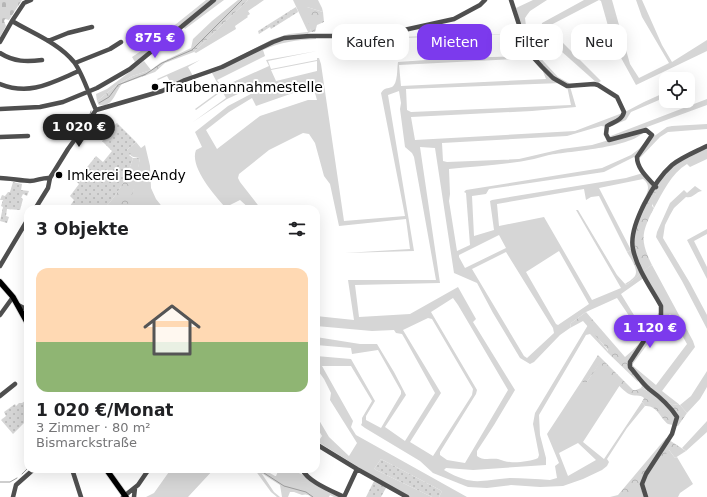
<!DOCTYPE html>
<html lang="de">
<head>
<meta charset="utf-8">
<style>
	:root { --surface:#fff; --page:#f2f2f2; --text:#202124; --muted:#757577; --accent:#7c3aed }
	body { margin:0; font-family:"DejaVu Sans",sans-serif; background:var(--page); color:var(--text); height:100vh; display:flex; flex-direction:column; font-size:15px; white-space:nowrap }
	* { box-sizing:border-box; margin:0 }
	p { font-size:13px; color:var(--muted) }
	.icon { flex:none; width:22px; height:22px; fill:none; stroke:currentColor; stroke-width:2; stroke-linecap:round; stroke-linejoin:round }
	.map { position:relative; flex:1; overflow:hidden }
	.drawer { position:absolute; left:24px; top:205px; width:296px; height:268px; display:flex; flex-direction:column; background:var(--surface); border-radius:12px; box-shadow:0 4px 16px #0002 }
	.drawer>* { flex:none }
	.hud { position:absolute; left:332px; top:24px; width:315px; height:36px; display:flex; gap:8px }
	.tools { position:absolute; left:659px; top:72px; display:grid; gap:8px }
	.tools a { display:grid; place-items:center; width:36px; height:36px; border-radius:8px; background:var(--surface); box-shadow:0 4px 16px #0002; font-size:20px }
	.price { position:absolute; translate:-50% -34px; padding:0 9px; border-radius:14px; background:var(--accent); color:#fff; font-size:13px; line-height:26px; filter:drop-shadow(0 1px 2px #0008) }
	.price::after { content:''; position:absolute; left:50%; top:24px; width:12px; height:9px; margin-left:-6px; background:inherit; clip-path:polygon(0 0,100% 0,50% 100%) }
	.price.on { background:#222; color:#fff }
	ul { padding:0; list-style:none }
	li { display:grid; align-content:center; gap:8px; height:212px; padding:0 12px }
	li span { display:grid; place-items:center; height:124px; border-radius:12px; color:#555 }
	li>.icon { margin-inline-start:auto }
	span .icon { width:72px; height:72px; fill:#fffc; stroke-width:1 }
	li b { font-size:17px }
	h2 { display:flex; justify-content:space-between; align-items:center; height:48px; padding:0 12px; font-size:17px }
	.pill { padding:0 14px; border-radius:12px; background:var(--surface); box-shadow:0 4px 16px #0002; font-size:14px; line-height:36px }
	.pill.on { background:var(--accent); color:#fff }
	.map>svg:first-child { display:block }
	.green { fill:#d6d6d6; fill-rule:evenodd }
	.forest { fill:url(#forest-crowns) }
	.cemetery { fill:url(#cemetery-stones) }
	.garden { fill:url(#garden-dots) }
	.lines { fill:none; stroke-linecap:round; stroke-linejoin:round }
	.stream { stroke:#9d9d9d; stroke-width:1 }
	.major-casing { stroke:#dbdbdb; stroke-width:7 }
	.minor { stroke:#4f4f4f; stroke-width:4.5 }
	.major { stroke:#000; stroke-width:5.5 }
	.poi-dot { fill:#000; stroke:#fff; stroke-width:1.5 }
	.labels { text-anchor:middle; stroke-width:4; stroke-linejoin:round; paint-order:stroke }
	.poi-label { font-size:14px; fill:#000; stroke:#fff; text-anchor:start }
</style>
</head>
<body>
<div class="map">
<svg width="707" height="497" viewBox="0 0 707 497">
	<defs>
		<pattern id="forest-crowns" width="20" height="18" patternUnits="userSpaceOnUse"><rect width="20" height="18" fill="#d6d6d6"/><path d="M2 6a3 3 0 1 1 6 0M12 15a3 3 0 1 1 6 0" fill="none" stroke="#b6b6b6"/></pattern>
		<pattern id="cemetery-stones" width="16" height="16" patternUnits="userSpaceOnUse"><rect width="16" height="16" fill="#d6d6d6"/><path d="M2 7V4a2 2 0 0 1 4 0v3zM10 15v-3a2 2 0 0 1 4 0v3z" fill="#b6b6b6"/></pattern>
		<pattern id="garden-dots" width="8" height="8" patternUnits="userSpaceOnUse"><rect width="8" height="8" fill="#d6d6d6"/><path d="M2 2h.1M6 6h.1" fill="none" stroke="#b6b6b6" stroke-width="1.8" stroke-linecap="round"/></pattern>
	</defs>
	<rect width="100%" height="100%" fill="#fff"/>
	<path class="green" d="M206 0H224L185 29 181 24 135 62 132 57 150 45Z
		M248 0H264L248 11 250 14 247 16 248 17 235 26 236 29 196 53 194 52Z
		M293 0H318L322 8 323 12 307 7 311 32 308 33 310 36H316V39C296 40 281 42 263 50L265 56 217 80 222 87 269 66 266 60 317 51 268 61 271 69 317 60V58H319L321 64 344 221 405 216 381 93C385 87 387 89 392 87 398 84 397 68 398 62L455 58 532 56 523 34 398 38 397 37 523 34 516 8 533 0H547L530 11 527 15 525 18 526 26 534 51 558 77 569 83 576 107 532 111 411 117 415 140 575 131 625 112 644 102 666 92V97L631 112 626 120 609 127 601 126 567 136 442 143 443 161 447 162 519 159 562 149 592 145 609 140 608 137 707 99V105L647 127C641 148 568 151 549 155 544 156 539 158 534 159 506 165 477 166 449 169L450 194 449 201 457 251 470 245 466 193 464 192 466 190 602 168 631 155 639 149 650 137H653L667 127 672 126 707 124V129L668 132 660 137 638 160 634 157 604 172 489 189 486 194 472 196 474 236 494 230 490 201 492 200 626 178 643 173 656 187 673 166 707 146V159L690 167 687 164C671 174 663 192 654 208L652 203 656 193 641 212 640 207C644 198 654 187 643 179L599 188 631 250 627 252 599 196 591 197 586 200 584 189 497 204 499 226 544 217 592 300 621 288 576 210H578L617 275 626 285C636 279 642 271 652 265L693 341 695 347 662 391 680 405 691 396 707 371V387L700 399 687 413 680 405 664 403 649 390 648 391 641 388 642 386 628 367V361L633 350 644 338 617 298 586 312 571 323 570 328 560 335 534 362 530 364 520 358 493 313 477 283 454 273 435 148 420 147 440 283 355 285 359 317 410 314 458 287 476 319 473 322 515 390 494 425 477 451V456C483 461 491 458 498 459 502 460 506 462 510 462 517 463 532 461 538 458L539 455 533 424 535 413 588 325 608 351V353L590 334 586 335 539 415 540 435 546 458V465L473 470 446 468 444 470C474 487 479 480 510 478 523 478 537 479 550 480L557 478 555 466 559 463 547 434 581 382H587L600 362 620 385 583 442 604 459 642 402 645 406 627 428 607 459 609 462 607 466 602 470 583 479 563 486 540 487 511 485 487 488 468 487 433 473 420 461 365 428 361 425 362 423V418L372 401 351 366H322L353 421 351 427 356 435 467 497H439L442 491 381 459 374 469 432 497H407L318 442 322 436 316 426V415L329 437 349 456 357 443 330 400 331 393 324 379 316 368V356L351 359 375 401 366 416V420L381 428 401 394V391L378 350 352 354 351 348 316 345V337L360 344H377L394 372 406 395 385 427 405 441 435 393 405 339 402 334 396 333 394 330 372 331 316 326V316L354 320 348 280H436L414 157 412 153 405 147 400 109 401 103 399 91 388 95 414 251 345 253 410 249 406 219 339 226 330 184 324 176 315 143 309 134 303 133 269 150 239 174 238 178 240 182 261 209H250L240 200 230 205 235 209H227C216 197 189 167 196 150L202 147 195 132 228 106 262 88 260 84 227 99 193 122 226 98 222 91 196 110 195 109 221 90 212 73 181 83 173 87 167 76 158 80 157 79 200 60 188 67 193 76 222 65 273 39 289 34 308 32ZM534 58 542 69 546 79 401 86 399 65ZM317 61V71L276 81 271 70ZM562 83 567 86 571 105 411 112 407 110 406 89ZM313 86 317 100H308L260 116 217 149 206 130 229 112 252 98 256 106ZM499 235 506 248 465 268 459 257V255ZM559 251 589 304 558 325 556 324 526 272ZM506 252 553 328 554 333 527 358 524 356 472 269ZM645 277 662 306 660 311 645 333 621 294ZM453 298 458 305 508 390 465 463 447 460 440 455V452L476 394 477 390 431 312ZM670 314 687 344 656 385 632 365ZM428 318 432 319 473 389 472 395 433 456 410 442 441 393 403 330ZM578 443 596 460 568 476 559 453Z
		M584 0H612L630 64 639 78 669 63 642 17 636 0H642L662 45 672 62 707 40V51L636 85 620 56 616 42 612 40 601 1 599 0 547 27 601 81 598 83H597L552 43 541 29 542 23Z
		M144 61 151 70 132 76 113 88 97 101 96 94 107 89Z
		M136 142 141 148 145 145 150 166 151 188 156 199 164 209H125L133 191 140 158C133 157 130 157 127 150Z
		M695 186 702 191C695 192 693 199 686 197L674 208 670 215 665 225 663 238 690 283 707 315V329L682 281 656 237 657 232 670 203 684 190 687 193Z
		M707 229V234L694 241 707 267V279L687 240Z
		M707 421V432L686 451 682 448Z
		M669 450 675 458 677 457 693 484 680 493 678 497H646C640 484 648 466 657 456 660 453 665 452 669 450Z
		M171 469H214L188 497H146L154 493Z
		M256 469H263L275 476H276L279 469C302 469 321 486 340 497H334L330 495 329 497H311C308 494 305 494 302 495L294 492H290L288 497H282L280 485 263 474H262L274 492 280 497H277L271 492 255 470Z"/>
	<path class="forest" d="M238 0H248L194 52 165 63 155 72 122 84C115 92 113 108 99 105L97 101 113 88 132 76 151 70 160 63 191 48 193 39 212 21Z
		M307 7 323 12 324 22 317 25 315 32H311L306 14Z
		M133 158H140C137 175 135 195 125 209H104C118 194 127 178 133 158Z
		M654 191 656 193 652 206 654 208C641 233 640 241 652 265 643 271 636 279 626 285L625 284C628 282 633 279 635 276 639 269 630 258 627 252L633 249C631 228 644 208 654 191Z
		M586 312 625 357 633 350C622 375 636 365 638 382L608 353V350L583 321 570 328 571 323Z
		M598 355 633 390H636L641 388 648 391 649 390 664 403 680 405 687 413 678 426C675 425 671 425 668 424 660 418 657 405 645 406L642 402 644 398C640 394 634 397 629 394 620 389 607 371 600 363L587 382H581Z
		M666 438 686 451 675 458 669 450 663 458 658 455 642 484 646 497H610L618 495Z"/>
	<path class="cemetery" d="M0 0H22L9 20 5 19 4 21 6 26 0 37Z"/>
	<path class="garden" d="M296 7 298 12 271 29 270 27 259 34 258 31Z
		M117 123 136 142 127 150 131 153 129 155 133 158C127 178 119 193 104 209H68L74 200 70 196 79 184 76 181 96 156 103 162 112 151 102 141 109 135 106 132Z
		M13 182 22 184 21 190 29 191 27 196 23 194 21 198 23 199 20 210 7 209 6 216 9 217 7 223 0 221 3 207 1 206 3 200H0L2 195 5 196 8 192H10Z
		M28 399V419L13 434 1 420 6 416 4 412 15 404 16 406 19 403H22Z
		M381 459 442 491 439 497H432L374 469Z
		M375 479 387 486 381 497H366Z"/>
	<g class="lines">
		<path class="stream" d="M99 103 109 97 118 85 146 74 162 63 192 50 242 0
			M80 129 90 114 91 111
			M49 176 51 173
			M261 471 284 486 306 492 313 497
			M22 474 28 468
			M0 482H10L17 478"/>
		<g class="major-casing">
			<path id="major" d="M0 282 13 297 28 324
				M106 469 126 497"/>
		</g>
		<path class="minor" d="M511 0 525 43 532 56 542 67 553 78 567 86 594 84 598 85 617 97 624 112C622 121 613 122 607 126L606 134 609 140 646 130 652 135 637 157C637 169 648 178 656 187
			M12 21C32 33 59 43 74 62 83 74 89 95 96 110
			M48 41 68 33 92 27
			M0 42 12 21 24 3 31 0
			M0 53C14 62 27 62 42 60
			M75 63 110 49 121 42
			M0 84C30 96 51 83 79 71
			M0 109 40 107 63 102 97 88 130 69 214 0
			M0 137 28 136
			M0 178C10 178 21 181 30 181 37 181 43 177 50 178
			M35 209 48 188 50 178 68 149 96 110 162 91 185 80 222 67 273 42 284 38 310 36H356L395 32 454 19 480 5 485 0
			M0 266 28 219
			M18 305 28 310
			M0 315 13 297
			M0 396 15 384
			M316 444 357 469 407 497
			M72 469 81 497
			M302 469C308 482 332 491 344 497L357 469
			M13 497 16 485 34 469
			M123 497 138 485 149 469
			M134 497 135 488
			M646 497 642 484 646 474 672 434 677 417C670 406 660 397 649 389 642 383 636 374 630 367V362L661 315V306C651 288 637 269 633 249 628 226 655 180 672 165 682 157 695 152 707 146"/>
		<use href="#major" class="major"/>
	</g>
	<g class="poi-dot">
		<circle cx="155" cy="87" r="4"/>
		<circle cx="59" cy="175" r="4"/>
	</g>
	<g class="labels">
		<g class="poi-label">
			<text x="163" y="92">Traubenannahmestelle</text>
			<text x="67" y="180">Imkerei BeeAndy</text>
		</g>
	</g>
</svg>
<div class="tools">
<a><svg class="icon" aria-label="locate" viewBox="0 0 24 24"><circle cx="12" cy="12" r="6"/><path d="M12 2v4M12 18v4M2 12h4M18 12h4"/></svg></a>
</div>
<b class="price" style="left:155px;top:59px">875 €</b>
<b class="price on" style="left:79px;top:148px">1 020 €</b>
<b class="price" style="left:650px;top:349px">1 120 €</b>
<div class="hud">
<a class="pill">Kaufen</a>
<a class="pill on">Mieten</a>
<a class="pill">Filter</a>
<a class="pill">Neu</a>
</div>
<section class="drawer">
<h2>3 Objekte<svg class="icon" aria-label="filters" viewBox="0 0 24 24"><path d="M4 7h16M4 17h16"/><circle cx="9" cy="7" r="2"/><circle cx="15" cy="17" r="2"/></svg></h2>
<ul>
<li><span style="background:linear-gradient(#ffd9b3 60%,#8fb573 0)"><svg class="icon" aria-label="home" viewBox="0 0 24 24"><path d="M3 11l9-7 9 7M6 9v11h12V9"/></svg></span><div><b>1 020 €/Monat</b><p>3 Zimmer · 80 m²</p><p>Bismarckstraße</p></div></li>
</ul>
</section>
</div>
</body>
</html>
